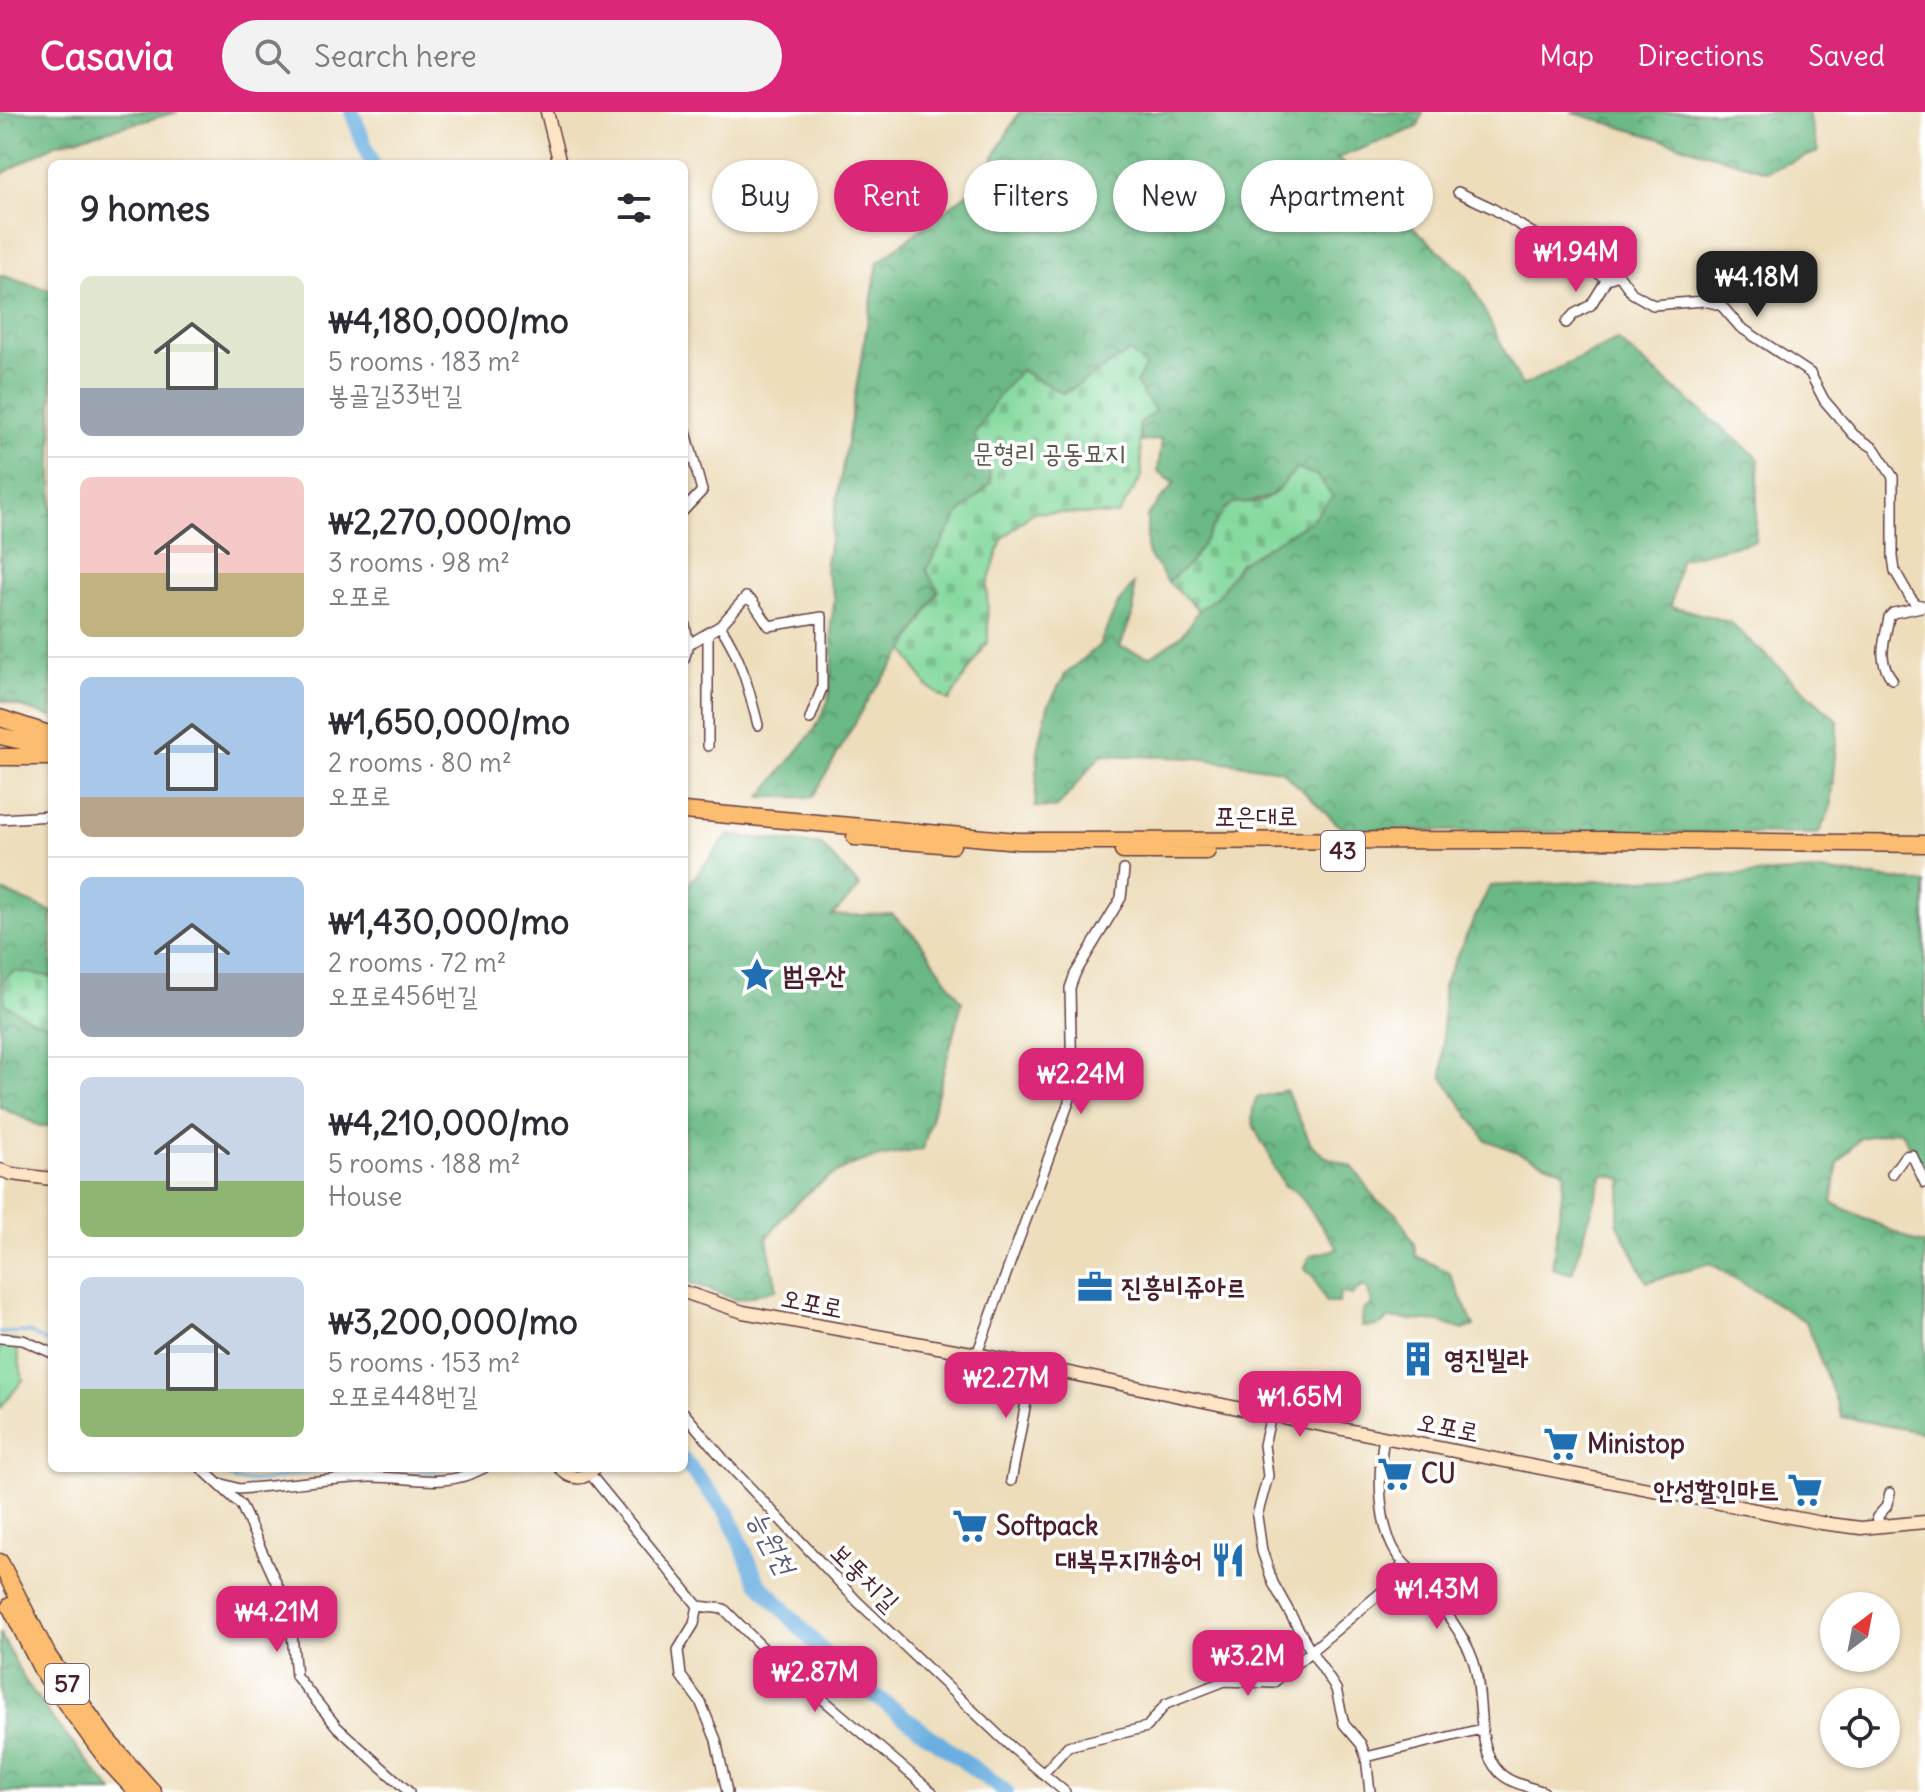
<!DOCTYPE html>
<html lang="en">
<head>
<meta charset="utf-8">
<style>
	:root { --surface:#fff; --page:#f2f2f3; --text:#2b2b33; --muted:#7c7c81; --line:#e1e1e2; --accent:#db2777 }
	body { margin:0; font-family:Delius,"Poor Story",sans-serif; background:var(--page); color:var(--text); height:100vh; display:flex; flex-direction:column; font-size:30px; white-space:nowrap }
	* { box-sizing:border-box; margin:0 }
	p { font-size:26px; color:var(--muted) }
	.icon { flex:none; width:44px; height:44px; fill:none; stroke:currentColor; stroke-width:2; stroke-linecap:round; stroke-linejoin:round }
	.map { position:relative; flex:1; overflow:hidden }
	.sheet { position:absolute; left:48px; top:48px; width:640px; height:1312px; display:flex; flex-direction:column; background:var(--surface); border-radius:12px; box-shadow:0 2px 6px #0004 }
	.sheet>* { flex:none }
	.guide { position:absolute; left:712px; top:48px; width:760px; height:72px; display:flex; gap:16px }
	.needle { width:52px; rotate:32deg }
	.controls { position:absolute; left:1820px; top:1480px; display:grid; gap:16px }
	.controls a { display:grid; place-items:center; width:80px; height:80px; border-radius:50%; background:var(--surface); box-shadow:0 2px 6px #0004; font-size:40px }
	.price { position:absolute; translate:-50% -68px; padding:0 18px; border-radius:16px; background:var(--accent); color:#fff; font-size:26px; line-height:52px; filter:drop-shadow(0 2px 4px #0008) }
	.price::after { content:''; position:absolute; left:50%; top:48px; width:24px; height:18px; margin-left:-12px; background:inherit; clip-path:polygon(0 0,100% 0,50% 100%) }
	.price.active { background:#222; color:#fff }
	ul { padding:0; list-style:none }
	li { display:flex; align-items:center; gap:24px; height:200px; padding:0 32px }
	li+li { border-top:2px solid var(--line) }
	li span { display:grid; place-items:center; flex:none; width:224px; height:160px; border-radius:12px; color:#555 }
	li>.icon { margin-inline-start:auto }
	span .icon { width:96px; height:96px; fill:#fffc; stroke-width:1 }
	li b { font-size:34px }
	h2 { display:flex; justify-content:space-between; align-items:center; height:96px; padding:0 32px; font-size:34px }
	.tag { padding:0 28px; border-radius:36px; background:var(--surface); box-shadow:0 2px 6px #0004; font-size:28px; line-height:72px }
	.tag.active { background:var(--accent); color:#fff }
	header { display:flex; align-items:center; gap:48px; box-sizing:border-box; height:112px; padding:0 40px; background:var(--accent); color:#fff }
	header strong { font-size:38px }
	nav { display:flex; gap:44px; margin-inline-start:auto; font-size:28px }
	.search { width:560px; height:72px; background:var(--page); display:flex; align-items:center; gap:20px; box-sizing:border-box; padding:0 28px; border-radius:44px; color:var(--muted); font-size:30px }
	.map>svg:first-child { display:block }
	.grass { fill:#83d99c; stroke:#667c64; stroke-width:2 }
	.forest { fill:url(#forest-crowns); stroke:#5a6c58; stroke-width:2 }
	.cemetery { fill:url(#cemetery-stones); stroke:#667c64; stroke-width:2 }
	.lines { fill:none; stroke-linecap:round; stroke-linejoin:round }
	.stream { stroke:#6aafe0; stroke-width:3 }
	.river { stroke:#6aafe0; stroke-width:16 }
	.street-casing { stroke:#623c41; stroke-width:12 }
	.secondary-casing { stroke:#623c41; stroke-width:15 }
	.highway-casing { stroke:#623c41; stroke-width:19 }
	.street { stroke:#fff; stroke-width:9 }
	.secondary { stroke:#fee5c5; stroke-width:12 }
	.highway { stroke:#fcbd6f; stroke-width:16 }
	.labels { text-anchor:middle; stroke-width:7; stroke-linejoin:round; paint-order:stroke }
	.shield { fill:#fff; stroke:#80626b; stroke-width:2 }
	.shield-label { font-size:24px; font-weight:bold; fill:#4a1f2b }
	.park-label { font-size:26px; fill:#5b574d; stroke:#fff }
	.street-label { font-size:26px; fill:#4a1f2b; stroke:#fff }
	.poi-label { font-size:26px; font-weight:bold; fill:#4a1f2b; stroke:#fff; text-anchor:start }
	.water-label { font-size:28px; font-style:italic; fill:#575973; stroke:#fff }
</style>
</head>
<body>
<header>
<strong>Casavia</strong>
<div class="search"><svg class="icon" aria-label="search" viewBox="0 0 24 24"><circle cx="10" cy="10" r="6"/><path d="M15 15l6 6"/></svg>Search here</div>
<nav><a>Map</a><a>Directions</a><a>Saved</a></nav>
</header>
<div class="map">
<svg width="1925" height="1680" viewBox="0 0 1925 1680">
	<defs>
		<pattern id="forest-crowns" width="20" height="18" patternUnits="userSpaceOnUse" patternTransform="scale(2)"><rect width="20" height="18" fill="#6ab984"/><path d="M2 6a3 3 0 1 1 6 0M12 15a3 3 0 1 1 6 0" fill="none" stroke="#59966c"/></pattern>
		<pattern id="cemetery-stones" width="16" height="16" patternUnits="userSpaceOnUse" patternTransform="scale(2)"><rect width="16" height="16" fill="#83d99c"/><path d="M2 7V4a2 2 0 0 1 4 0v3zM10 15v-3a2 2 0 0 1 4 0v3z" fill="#73ba87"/></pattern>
	</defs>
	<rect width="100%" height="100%" fill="#fff"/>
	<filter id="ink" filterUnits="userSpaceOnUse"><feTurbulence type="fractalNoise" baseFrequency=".0125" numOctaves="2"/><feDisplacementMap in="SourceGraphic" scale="16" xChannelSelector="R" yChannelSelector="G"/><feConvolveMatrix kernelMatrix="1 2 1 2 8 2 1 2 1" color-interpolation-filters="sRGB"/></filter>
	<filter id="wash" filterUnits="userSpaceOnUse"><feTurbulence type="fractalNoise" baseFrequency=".006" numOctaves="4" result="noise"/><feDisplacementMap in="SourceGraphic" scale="32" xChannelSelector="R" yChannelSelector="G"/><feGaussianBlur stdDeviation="1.8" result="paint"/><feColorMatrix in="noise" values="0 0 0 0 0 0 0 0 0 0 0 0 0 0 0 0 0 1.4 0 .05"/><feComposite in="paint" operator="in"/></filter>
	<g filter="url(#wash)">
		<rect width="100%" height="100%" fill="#edddbb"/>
		<path class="grass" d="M0 1228H15L23 1268 0 1296Z"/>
		<path class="forest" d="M0 0H178L56 32 0 63Z
			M1019 0H1423L1418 15 1337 46 1467 164 1522 274 1617 228 1759 347 1755 429 1680 447 1671 494 1729 510 1838 609 1830 698 1818 722 1344 718 1281 658 1196 646 1101 643 1057 696 1035 695 1038 638 1048 594 1066 561 1099 534 1118 491 1134 472V498L1120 535 1150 545 1182 523 1199 498 1218 483 1240 451 1310 409 1296 357C1272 385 1270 389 1233 391L1191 451 1168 470 1147 440V404L1174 372 1158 359 1162 327 1141 330 1136 271 1129 240 1064 282 1021 258 988 349 991 371 958 403 939 478 905 538 870 584 813 685H761L815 617 828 590 833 546 831 512 835 487 825 457 878 150 978 73Z
			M1571 0H1808L1818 40 1766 59Z
			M0 163 52 179V605L0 588Z
			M728 723 821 733 860 775 832 804 892 802 919 828 962 890 923 1037C900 1042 872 1044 850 1054 818 1069 785 1097 767 1127L777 1177 737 1188 684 1168V778Z
			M1819 759 1925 771V947L1919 951 1925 957V1058L1900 1018 1860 1026 1838 1051 1832 1091 1916 1130 1925 1132V1321L1842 1305 1806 1210 1710 1151 1647 1170 1617 1110 1623 1067 1603 1062 1572 1162 1552 1156 1565 1059 1486 1028 1443 966V873L1490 774Z
			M0 778 52 800V865L14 859 34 909 52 913V1014H40L0 995Z
			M1286 978 1311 1032 1324 1044 1353 1055 1378 1090 1397 1101 1414 1132 1416 1144 1449 1160 1474 1214 1463 1218 1440 1210 1400 1207H1389L1378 1214 1362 1215 1363 1199 1372 1192 1368 1178 1362 1174 1352 1183 1340 1181 1339 1191H1326L1314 1165 1304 1157 1311 1143 1338 1137 1297 1080 1283 1073C1281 1065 1278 1063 1274 1056 1272 1053 1272 1048 1270 1044 1259 1022 1245 1012 1257 986Z
			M0 1521 24 1567 57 1613 113 1680H0Z"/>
		<path class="cemetery" d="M1129 240 1146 253 1136 271 1155 299 1139 313 1142 364 1118 403 1033 400 1002 427 987 474 988 529 949 589 927 574 905 538 939 479 926 458 958 403 991 371 988 349 974 323 998 285 1020 258 1064 282Z
			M1296 357 1316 363 1333 385 1310 409 1240 451 1218 483 1199 498 1168 470 1191 450 1224 398 1233 391 1261 390 1275 381Z
			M14 859 52 865V913L34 909 5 892 3 869Z"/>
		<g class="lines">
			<path class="stream" d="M0 1221 29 1220 52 1233
				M218 1356 236 1369H263L329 1356
				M402 1356 428 1359 445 1356"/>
			<path class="river" d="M352 0 372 52
				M684 1349 728 1402 757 1469 841 1559 1006 1680"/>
		</g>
	</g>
	<g filter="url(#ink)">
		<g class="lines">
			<g class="street-casing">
				<path id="street" d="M1458 80 1492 96 1607 167 1619 163 1632 181 1653 193 1704 189 1721 193 1740 215 1810 261 1824 288 1854 323 1874 336 1893 365V445L1895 459 1910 485 1916 492 1925 494
					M1566 211 1574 202 1591 193 1607 167
					M684 312 702 379 684 398
					M684 509 689 532 684 547
					M720 514C741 544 749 578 758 613
					M689 532 720 514 746 485 753 490 769 514 822 505V576L810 607
					M1892 567C1876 546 1885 529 1889 505L1893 501 1921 495
					M708 634V522
					M0 707 52 704
					M1892 1062 1905 1044 1912 1043 1925 1071
					M0 1226 23 1228 52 1241
					M977 1242 1070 987 1072 974 1070 876 1075 862 1121 786 1124 758
					M684 1301 724 1348 858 1490 1010 1634 1065 1680
					M1271 1303 1264 1333 1268 1364 1257 1404 1262 1439 1273 1471 1311 1539 1336 1577 1344 1612 1361 1632 1366 1645 1370 1680
					M1384 1325C1378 1359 1377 1414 1398 1444 1404 1453 1413 1459 1419 1467 1437 1488 1464 1522 1473 1548 1485 1581 1474 1635 1499 1660 1509 1671 1530 1675 1544 1680
					M201 1356 241 1393 290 1501 296 1564 337 1615 409 1680
					M590 1362 698 1494 694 1512 678 1538 681 1564 701 1591 716 1628 727 1680
					M1011 1369 1033 1254
					M223 1372 239 1377C282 1373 326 1367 369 1365 412 1364 442 1378 484 1356
					M1881 1415 1877 1405 1886 1395 1890 1381
					M698 1494 724 1497 765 1538 932 1680
					M1366 1645 1481 1617
					M1043 1662 1068 1634 1147 1615 1166 1592 1225 1569 1273 1571 1391 1472 1403 1451"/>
			</g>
			<g class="secondary-casing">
				<path id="secondary" d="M547 0 560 52
					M0 1058 12 1062 52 1067
					M684 1180 743 1200 977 1242 1271 1303 1821 1411 1861 1416 1925 1410
					M561 1356C570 1368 585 1369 594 1356"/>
			</g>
			<g class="highway-casing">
				<path id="highway" d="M0 606 52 623
					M0 624 52 636
					M0 645H52
					M684 699 1018 729 1608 728 1925 732
					M855 725 952 733
					M1123 739H1207
					M0 1450 48 1544 107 1628 153 1680
					M10 1494 43 1560 109 1650 137 1680"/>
			</g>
			<use href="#street" class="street"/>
			<use href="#secondary" class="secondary"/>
			<use href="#highway" class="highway"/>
		</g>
	</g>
	<defs>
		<g id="sight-bare" transform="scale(2.76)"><path d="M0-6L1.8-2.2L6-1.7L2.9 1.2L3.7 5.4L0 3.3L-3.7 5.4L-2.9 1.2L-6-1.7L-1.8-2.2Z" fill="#1f6fb2" stroke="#fff" stroke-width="2.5" paint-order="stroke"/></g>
		<g id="office-bare" transform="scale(2.76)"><path d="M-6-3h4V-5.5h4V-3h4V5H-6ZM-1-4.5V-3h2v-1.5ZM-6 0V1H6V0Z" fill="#1f6fb2" stroke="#fff" stroke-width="2.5" paint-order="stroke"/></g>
		<g id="building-bare" transform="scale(2.76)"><path d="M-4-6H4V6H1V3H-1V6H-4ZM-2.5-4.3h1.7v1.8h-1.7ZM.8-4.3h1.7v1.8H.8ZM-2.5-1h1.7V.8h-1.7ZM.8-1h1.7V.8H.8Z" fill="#1f6fb2" stroke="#fff" stroke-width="2.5" paint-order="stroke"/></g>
		<g id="supermarket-bare" transform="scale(2.76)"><path d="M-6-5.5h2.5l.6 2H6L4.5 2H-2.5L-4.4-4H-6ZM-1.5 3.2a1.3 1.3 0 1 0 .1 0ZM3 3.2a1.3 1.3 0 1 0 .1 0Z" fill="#1f6fb2" stroke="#fff" stroke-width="2.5" paint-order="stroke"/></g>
		<g id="restaurant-bare" transform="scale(2.76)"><path d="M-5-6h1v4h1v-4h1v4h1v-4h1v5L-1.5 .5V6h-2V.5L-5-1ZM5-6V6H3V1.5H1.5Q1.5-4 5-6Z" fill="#1f6fb2" stroke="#fff" stroke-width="2.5" paint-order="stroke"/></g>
	</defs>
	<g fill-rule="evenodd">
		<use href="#sight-bare" x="757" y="863"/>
		<use href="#office-bare" x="1095" y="1175"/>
		<use href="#building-bare" x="1418" y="1247"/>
		<use href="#supermarket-bare" x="1561" y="1332"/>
		<use href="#supermarket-bare" x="1395" y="1362"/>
		<use href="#supermarket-bare" x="1805" y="1378"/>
		<use href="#supermarket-bare" x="970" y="1414"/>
		<use href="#restaurant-bare" x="1228" y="1448"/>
	</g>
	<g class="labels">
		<g class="shield">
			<rect x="1321" y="719" width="44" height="40" rx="6"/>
			<rect x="45" y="1552" width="44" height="40" rx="6"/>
		</g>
		<g class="shield-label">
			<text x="1343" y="747">43</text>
			<text x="67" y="1580">57</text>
		</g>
		<g class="park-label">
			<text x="1049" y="350">문형리 공동묘지</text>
		</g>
		<g class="street-label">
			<text x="1256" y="713">포은대로</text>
			<text transform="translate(812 1191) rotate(11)" y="9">오포로</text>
			<text transform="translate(1448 1315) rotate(11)" y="9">오포로</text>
			<text transform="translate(865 1465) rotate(45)" y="9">보뚱치길</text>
		</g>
		<g class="poi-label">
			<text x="783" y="872">범우산</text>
			<text x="1121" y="1184">진흥비쥬아르</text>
			<text x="1444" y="1256">영진빌라</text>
			<text x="1587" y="1341">Ministop</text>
			<text x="1421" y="1371">CU</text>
			<text x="1779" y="1387" text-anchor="end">안성할인마트</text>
			<text x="996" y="1423">Softpack</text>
			<text x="1202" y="1457" text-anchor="end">대복무지개송어</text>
		</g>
		<g class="water-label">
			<text transform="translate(772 1430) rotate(62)" y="10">능원천</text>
		</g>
	</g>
</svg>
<div class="controls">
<a><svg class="needle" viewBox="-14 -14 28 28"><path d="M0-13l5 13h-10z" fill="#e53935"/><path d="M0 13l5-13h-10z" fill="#7c7c81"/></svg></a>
<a><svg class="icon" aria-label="locate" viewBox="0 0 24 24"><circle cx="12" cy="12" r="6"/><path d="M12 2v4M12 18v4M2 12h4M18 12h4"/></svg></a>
</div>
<b class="price" style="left:1576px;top:182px">₩1.94M</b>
<b class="price active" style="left:1757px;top:207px">₩4.18M</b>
<b class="price" style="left:1081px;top:1004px">₩2.24M</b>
<b class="price" style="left:1006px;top:1308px">₩2.27M</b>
<b class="price" style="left:1300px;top:1327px">₩1.65M</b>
<b class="price" style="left:1437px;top:1519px">₩1.43M</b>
<b class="price" style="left:277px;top:1542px">₩4.21M</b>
<b class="price" style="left:1248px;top:1586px">₩3.2M</b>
<b class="price" style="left:815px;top:1602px">₩2.87M</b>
<div class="guide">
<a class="tag">Buy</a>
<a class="tag active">Rent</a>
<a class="tag">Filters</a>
<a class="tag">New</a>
<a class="tag">Apartment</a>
</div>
<section class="sheet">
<h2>9 homes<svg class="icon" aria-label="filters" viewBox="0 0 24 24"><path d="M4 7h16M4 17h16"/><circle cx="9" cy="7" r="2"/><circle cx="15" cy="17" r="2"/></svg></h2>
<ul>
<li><span style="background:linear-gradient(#dfe7d0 70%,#9aa5b1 0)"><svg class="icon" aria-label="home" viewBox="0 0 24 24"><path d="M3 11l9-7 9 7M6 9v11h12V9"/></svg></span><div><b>₩4,180,000/mo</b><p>5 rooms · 183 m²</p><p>봉골길33번길</p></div></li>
<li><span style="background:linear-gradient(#f6c9c9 60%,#c2b280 0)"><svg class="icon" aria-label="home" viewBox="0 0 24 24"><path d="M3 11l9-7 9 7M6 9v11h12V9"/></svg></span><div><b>₩2,270,000/mo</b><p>3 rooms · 98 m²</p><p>오포로</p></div></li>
<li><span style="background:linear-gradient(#a9c7e8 75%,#b9a48a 0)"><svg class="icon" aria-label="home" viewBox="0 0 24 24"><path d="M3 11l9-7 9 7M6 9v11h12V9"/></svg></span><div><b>₩1,650,000/mo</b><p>2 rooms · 80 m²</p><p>오포로</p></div></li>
<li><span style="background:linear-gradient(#a9c7e8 60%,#9aa5b1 0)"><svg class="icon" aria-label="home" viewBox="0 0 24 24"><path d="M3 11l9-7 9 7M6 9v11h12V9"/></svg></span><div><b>₩1,430,000/mo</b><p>2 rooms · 72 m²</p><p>오포로456번길</p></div></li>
<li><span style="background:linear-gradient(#c9d6e8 65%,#8fb573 0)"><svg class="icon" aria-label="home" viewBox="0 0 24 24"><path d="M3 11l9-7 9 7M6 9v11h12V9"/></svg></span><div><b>₩4,210,000/mo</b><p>5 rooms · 188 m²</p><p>House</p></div></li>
<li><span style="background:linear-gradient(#c9d6e8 70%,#8fb573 0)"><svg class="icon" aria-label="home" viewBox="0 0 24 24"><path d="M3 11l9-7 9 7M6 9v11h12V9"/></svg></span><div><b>₩3,200,000/mo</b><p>5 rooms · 153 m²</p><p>오포로448번길</p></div></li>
</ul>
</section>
</div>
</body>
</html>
